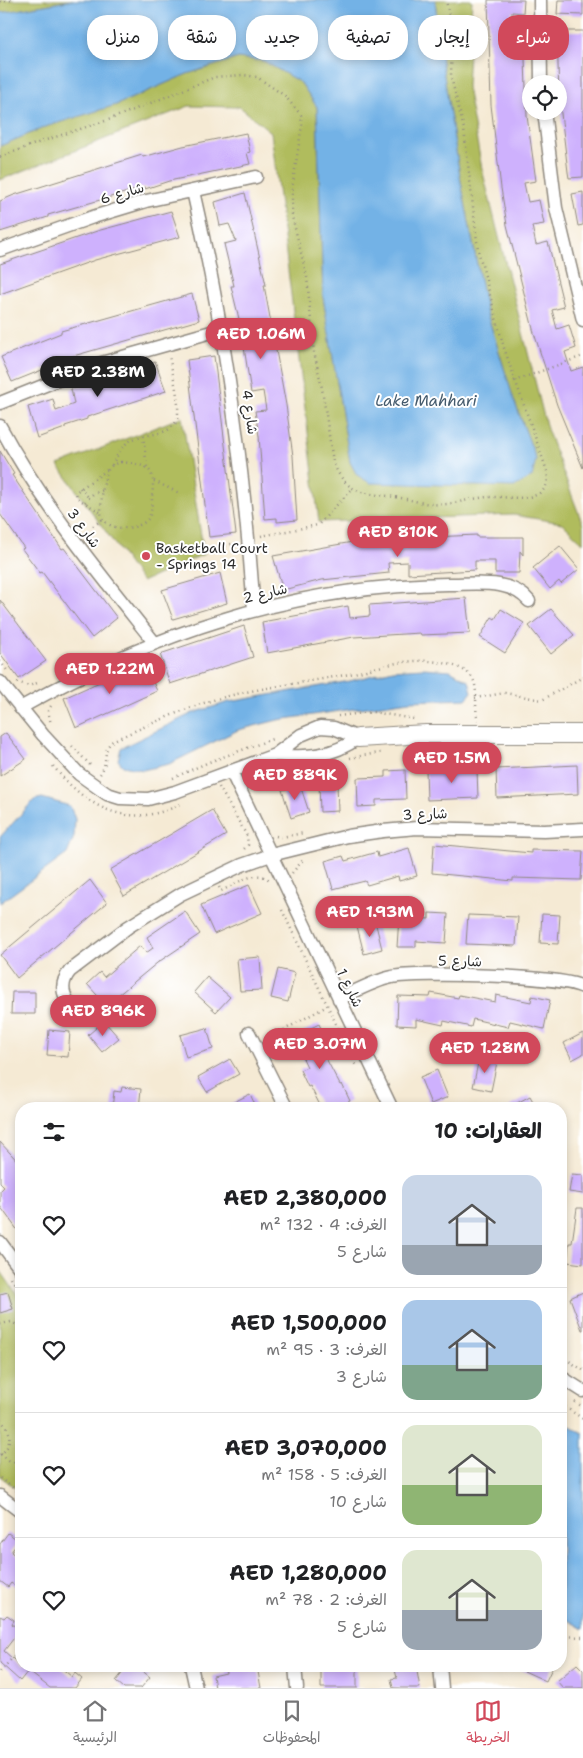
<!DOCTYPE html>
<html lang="ar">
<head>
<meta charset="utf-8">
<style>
	:root { --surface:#fff; --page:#f6f6f6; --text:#202124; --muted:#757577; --line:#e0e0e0; --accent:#d1495b }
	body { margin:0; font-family:"Shantell Sans","Playpen Sans Arabic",sans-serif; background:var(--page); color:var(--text); direction:rtl; height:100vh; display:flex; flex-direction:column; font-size:19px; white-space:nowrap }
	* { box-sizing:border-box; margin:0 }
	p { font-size:16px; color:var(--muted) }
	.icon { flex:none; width:28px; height:28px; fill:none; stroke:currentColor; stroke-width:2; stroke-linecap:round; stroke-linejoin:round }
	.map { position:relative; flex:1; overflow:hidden; direction:ltr }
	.sheet { position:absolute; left:15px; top:1102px; width:552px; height:570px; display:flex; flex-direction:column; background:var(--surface); border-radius:20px; box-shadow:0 2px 8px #0003; direction:rtl }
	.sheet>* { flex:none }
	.hud { position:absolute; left:15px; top:15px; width:554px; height:45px; direction:rtl; display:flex; gap:10px }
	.controls { position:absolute; left:522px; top:75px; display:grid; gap:10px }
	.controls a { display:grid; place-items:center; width:45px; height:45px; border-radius:50%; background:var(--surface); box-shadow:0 2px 8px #0003; font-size:25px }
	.price { position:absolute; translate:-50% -42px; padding:0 11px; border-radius:18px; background:var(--accent); color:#fff; font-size:16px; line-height:32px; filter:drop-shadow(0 1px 2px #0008) }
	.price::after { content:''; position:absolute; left:50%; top:30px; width:15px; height:11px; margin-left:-8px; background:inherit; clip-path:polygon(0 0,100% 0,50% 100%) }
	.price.current { background:#222; color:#fff }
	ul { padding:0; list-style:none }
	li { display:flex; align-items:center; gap:15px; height:125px; padding:0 25px }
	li+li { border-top:1px solid var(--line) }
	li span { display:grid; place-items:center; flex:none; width:140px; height:100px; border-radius:15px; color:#555 }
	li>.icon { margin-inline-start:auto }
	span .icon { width:60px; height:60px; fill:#fffc; stroke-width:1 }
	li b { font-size:21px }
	h2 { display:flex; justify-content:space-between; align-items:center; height:60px; padding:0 25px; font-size:21px }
	.pill { padding:0 18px; border-radius:20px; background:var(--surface); box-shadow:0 2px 8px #0003; font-size:18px; line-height:45px }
	.pill.current { background:var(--accent); color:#fff }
	.dock { display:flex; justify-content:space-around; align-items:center; height:70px; border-top:1px solid var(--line); background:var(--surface); font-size:14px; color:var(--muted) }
	.dock a { display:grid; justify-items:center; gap:2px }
	.dock .current { color:var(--accent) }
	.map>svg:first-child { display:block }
	.green { fill:#b0bc5d; stroke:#6e7444 }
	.water { fill:#73b2e6; stroke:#4f6e88 }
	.building { fill:#ceb1fd }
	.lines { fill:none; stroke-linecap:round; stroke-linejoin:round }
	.street-casing { stroke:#908a80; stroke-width:15 }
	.secondary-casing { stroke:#908a80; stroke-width:20 }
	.path { stroke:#908a80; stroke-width:2.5; stroke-dasharray:1 4; stroke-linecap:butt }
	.street { stroke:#fff; stroke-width:12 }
	.secondary { stroke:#fff; stroke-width:18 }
	.poi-dot { fill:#d1495b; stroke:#fff; stroke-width:2 }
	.labels { text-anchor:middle; stroke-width:4; stroke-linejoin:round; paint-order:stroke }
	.street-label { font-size:14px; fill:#2b2b2b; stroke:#fff }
	.poi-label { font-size:14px; fill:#2b2b2b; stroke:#fff; text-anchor:start }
	.water-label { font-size:15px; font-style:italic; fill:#445a6c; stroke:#fff }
</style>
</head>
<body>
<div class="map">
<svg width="583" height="1688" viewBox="0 0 583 1688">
	<rect width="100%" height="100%" fill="#fff"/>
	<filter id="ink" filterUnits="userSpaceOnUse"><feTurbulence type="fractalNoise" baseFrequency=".02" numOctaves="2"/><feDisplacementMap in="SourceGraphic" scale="10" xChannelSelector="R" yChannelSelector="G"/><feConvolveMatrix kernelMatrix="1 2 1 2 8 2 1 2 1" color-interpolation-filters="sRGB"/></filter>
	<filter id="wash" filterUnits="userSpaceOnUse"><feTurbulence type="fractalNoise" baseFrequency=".0096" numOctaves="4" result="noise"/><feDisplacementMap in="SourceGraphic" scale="20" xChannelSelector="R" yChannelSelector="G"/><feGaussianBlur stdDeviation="1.12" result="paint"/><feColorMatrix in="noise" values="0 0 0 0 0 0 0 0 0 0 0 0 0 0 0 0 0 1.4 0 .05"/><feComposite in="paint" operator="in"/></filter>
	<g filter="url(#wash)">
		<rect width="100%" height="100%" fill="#f5ead4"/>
		<path class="green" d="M0 0H73L0 13Z
			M435 0H472L467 87 482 169 547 429 583 525V543L562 523 514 515 319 522 271 132 240 107 189 106 0 180V146L48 126 116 105 187 74 238 58 264 61 301 83 317 107 323 297 350 462 357 475 536 459 514 400 486 310 461 182 442 63Z
			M182 417 204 554 142 582 58 465Z
			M0 1270 21 1300V1492L0 1476Z"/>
		<path class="water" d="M73 0H435L442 63 461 182 486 310 514 400 536 459 532 477 514 487 370 483 357 475 350 462 323 297 317 107 301 83 264 61 238 58 187 74 116 105 48 126 0 146V13Z
			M423 668 450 670 469 681 472 692 466 699 409 701 278 720 238 730 169 764 143 770 123 766 118 760 121 748 193 713 229 702 350 681 393 670Z
			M42 798 70 806 75 819 74 837 67 854 0 903V837L34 800Z
			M561 1421 583 1433V1629L561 1616Z"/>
		<g id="blocks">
			<path class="building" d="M488 0H524L523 13 512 12V31H524L527 116 536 181 524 183 528 202 539 200 544 224 532 226 536 245 548 242 564 307 552 310 557 329 569 325 576 348 565 352 571 371 583 367V468L557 405 534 333 507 225 501 188 491 105Z
				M558 0H583V15L557 14Z
				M557 31H583V177L569 178 568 172 559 97Z
				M246 133 250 152 247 153 250 164 169 181 145 189V187L48 215V217L0 232V201L14 195 142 155 143 157 183 146Z
				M583 192V225L578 226 572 194Z
				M245 193 266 285H264L286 405 293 456 297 520 277 522V518L265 519 259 436 255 411 266 410 263 391 251 393 241 327 231 286H234L224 244 236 241 229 224 220 226 215 202Z
				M171 211 180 237 95 260 0 294V264L97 231Z
				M192 294 199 320 56 361 57 364 12 382 1 357 61 333V331Z
				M214 356 236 534 209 537 187 360Z
				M155 361 166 391 87 417V419L65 426V428L37 438 28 407 53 399 56 411 74 404 71 389Z
				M0 451 14 474 12 475 62 549 64 548 117 618 92 638 42 572 40 573 22 549 24 548 0 514Z
				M477 535V537H523V555L520 551 519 573H495V561H475V570L408 574V562L388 563 389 573 322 580 283 590 273 556 364 540Z
				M560 546 579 569 561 584 559 581 550 589 533 568Z
				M220 573 227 603 173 619 162 590Z
				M466 598 470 633 421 635 420 633 354 637 267 653 262 622 348 606 350 618 370 616 369 605Z
				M0 600 46 661 19 679 0 653Z
				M501 609 524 623 505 653 480 637 492 617 495 619Z
				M551 609 574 635 551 654 529 626Z
				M244 626 253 657 170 684 160 654Z
				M144 662 157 691 76 728 64 698Z
				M6 733 26 759 0 776V737Z
				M577 765 578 794 497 798 496 769Z
				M477 769 478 798 427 800 426 770Z
				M405 770 406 799 376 800V806L358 807 357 778 386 777V771Z
				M337 782 338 811 320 812 319 783Z
				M300 785 309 812 291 818 282 790Z
				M212 810 226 835 124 896 110 870Z
				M434 844 531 853V850L583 851 581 880 513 878V881L432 873Z
				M409 848 417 876 399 881 398 876 367 885 365 881 333 889 325 861 343 856 345 861 377 852 378 857Z
				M90 880 107 903 17 978 0 955Z
				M249 885 262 913 214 934 201 905Z
				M185 911 200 934 157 963 106 1005 87 984 100 972 104 977 140 946 146 953 153 948 147 937Z
				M429 913 448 914 446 943 416 941V947H397L399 917 429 919Z
				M542 914 560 915 558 944 540 943Z
				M468 915 518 917 516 946 466 944Z
				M375 921 382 949 364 954 357 926Z
				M260 957 262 990 240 991 237 959Z
				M278 969 295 973 288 1002 271 998Z
				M207 977 230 997 216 1012 194 992Z
				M12 992H35V1014H11Z
				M431 993 458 998 459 995 495 1002 496 995 531 1002 532 996 550 1000 544 1029 510 1021 508 1027 473 1019 471 1027 444 1021 443 1025 416 1019V1026L397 1025 398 996 430 997Z
				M104 1021 119 1038 102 1052 88 1035Z
				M319 1024 327 1041 319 1045 340 1085 342 1084 350 1101 334 1109H322L310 1086 308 1087 300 1070 307 1067 293 1037Z
				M207 1028 213 1049 186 1057 180 1035Z
				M49 1030 70 1032 68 1057 47 1055Z
				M583 1033V1054L572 1060 564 1043Z
				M479 1058 497 1062 491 1091 473 1087Z
				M230 1059 239 1074 207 1092 198 1077Z
				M437 1070 448 1097 431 1104 420 1077Z
				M122 1087 141 1089 139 1109H112L114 1091 121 1092Z
				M250 1094 257 1109H220Z
				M530 1096 537 1109H506Z
				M0 1142 21 1165V1235L0 1206V1191L4 1187 0 1183Z
				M572 1174 583 1175V1194L569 1192Z
				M577 1208H583V1264L567 1262 569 1243H572Z
				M8 1292 13 1309 0 1313V1294Z
				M583 1292V1330H582L570 1298Z
				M8 1533 19 1541 11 1552 21 1560V1590L11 1583 8 1587 0 1581V1544Z
				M7 1615 14 1620 12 1624 20 1630 4 1651 21 1666H59L72 1677 75 1673 82 1679 75 1688H50L28 1671 20 1681 0 1663V1616L4 1618Z
				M577 1664 583 1670V1688H563L557 1681Z
				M128 1666H136L150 1677 141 1688H124L116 1681Z
				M225 1666H257L261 1688H215L213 1676 226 1673Z
				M321 1666H357V1688H321Z
				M394 1666H416L420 1688H393L391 1679 397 1678Z
				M513 1666H553L546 1681Z"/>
		</g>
	</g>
	<g filter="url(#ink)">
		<use href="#blocks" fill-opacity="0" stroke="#908a80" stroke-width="1"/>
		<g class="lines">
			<g class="street-casing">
				<path id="street" d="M540 0 541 84
					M544 111 556 208 583 320
					M193 191C225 330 244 468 254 610
					M0 250 93 217 146 201 256 177
					M0 403 98 364 222 329
					M0 426C42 504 99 573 154 642
					M0 682 43 735 79 774 107 794 120 798 148 799 175 792 275 755 301 735 320 727 334 728 358 738C332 757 306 758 275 755
					M20 708C154 633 292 586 448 584 475 584 510 578 529 601
					M231 771 392 1109
					M339 999C356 991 373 981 392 977 419 972 561 975 583 987
					M79 1018C68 1002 55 989 70 971L128 927 181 894 242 865 271 855 348 836 383 831 417 828 544 831 583 829
					M249 1033 287 1109
					M0 1242 21 1270
					M561 1377 583 1391
					M0 1496 21 1512
					M191 1666 196 1688
					M295 1666 297 1688
					M440 1666 442 1688"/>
			</g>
			<g class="secondary-casing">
				<path id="secondary" d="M358 738 426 734H583"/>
			</g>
			<path class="path" d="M0 2 13 0
				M0 157 43 141 111 119 215 77 243 75 257 77 285 96 301 115 302 125 292 188V216L307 277 314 352 322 388 333 462C348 499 369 492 401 498 416 501 431 506 447 504 461 502 474 498 488 497 503 496 525 501 538 494 547 489 549 481 547 471L504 348 478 250 464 129 451 77 452 31 446 0
				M514 381 583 356
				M143 436 147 467
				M121 462C148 465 156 467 152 496 152 503 152 513 148 519 139 530 111 532 103 519 98 513 104 476 108 470 111 465 116 463 121 462Z
				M112 465C117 456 122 445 131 440 146 432 177 438 178 413 179 395 172 373 169 355
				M154 481 179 493
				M80 488 89 498
				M85 502 93 494 104 490
				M100 512 77 498 76 492 107 470
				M93 526 103 519
				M261 536 318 525 352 489
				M201 551 236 543
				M0 661 9 673
				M17 682 29 686 40 682
				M475 698 505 693 542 700 583 677
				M51 706 48 711 51 724
				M338 716 373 712 414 719
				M72 746 92 767
				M350 758 384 752
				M53 766C88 809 129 831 183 803
				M100 774C109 763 101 749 114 740 142 728 170 715 198 705 243 689 293 685 339 676 369 671 397 659 429 661 441 662 458 665 468 673 481 683 473 705 478 720
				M173 778 209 762 275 738
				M219 787 247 836 248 845 242 851
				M276 836 281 837 304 833
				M292 873 303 860
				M219 887 221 891C234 885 257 868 269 880
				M282 910 356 1066
				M266 1040 327 1006
				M11 1278 21 1293
				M0 1324 11 1322 21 1327
				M561 1356 583 1370
				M575 1402 583 1407
				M561 1404 583 1419
				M0 1420C12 1430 13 1445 0 1455
				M1 1454 9 1461 21 1464
				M0 1478 21 1494
				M561 1636 583 1637
				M0 1672 21 1648"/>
			<use href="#street" class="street"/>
			<use href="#secondary" class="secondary"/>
		</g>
	</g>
	<circle class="poi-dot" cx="146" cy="556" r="5"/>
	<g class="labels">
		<g class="street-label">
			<text transform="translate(122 193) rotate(-16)" y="5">شارع 6</text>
			<text transform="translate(250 412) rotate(82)" y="5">شارع 4</text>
			<text transform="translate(84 528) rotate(54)" y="5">شارع 3</text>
			<text transform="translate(265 593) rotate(-13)" y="5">شارع 2</text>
			<text transform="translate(425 814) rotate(-2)" y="5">شارع 3</text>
			<text transform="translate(460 961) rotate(1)" y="5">شارع 5</text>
			<text transform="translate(350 988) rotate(64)" y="5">شارع 1</text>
		</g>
		<g class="poi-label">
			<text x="156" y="553">Basketball Court<tspan x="156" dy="16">- Springs 14</tspan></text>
		</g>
		<g class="water-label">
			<text x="426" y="406">Lake Mahhari</text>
		</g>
	</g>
</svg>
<div class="controls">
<a><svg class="icon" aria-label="locate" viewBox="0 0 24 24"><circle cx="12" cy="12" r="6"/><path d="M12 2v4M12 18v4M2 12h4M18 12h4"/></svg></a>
</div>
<b class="price" style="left:261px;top:360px">AED 1.06M</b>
<b class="price current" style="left:98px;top:398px">AED 2.38M</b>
<b class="price" style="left:398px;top:558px">AED 810K</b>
<b class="price" style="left:110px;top:695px">AED 1.22M</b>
<b class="price" style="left:452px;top:784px">AED 1.5M</b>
<b class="price" style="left:295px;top:801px">AED 889K</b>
<b class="price" style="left:370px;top:938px">AED 1.93M</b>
<b class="price" style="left:103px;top:1037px">AED 896K</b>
<b class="price" style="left:320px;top:1070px">AED 3.07M</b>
<b class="price" style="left:485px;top:1074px">AED 1.28M</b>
<div class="hud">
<a class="pill current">شراء</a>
<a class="pill">إيجار</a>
<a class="pill">تصفية</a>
<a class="pill">جديد</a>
<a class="pill">شقة</a>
<a class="pill">منزل</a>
</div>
<section class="sheet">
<h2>العقارات: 10<svg class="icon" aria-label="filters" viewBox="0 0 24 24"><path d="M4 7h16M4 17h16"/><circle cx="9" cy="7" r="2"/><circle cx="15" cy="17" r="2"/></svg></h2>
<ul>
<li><span style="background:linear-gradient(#c9d6e8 70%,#9aa5b1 0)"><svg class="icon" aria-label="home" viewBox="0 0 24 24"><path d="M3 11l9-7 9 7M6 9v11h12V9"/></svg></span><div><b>AED 2,380,000</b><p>الغرف: 4 · 132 m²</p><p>شارع 5</p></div><svg class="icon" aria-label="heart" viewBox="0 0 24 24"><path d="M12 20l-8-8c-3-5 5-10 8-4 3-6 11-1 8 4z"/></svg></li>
<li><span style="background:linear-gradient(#a9c7e8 65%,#7fa58c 0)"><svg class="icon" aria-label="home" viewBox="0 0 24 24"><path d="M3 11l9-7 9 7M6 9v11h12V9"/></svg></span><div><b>AED 1,500,000</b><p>الغرف: 3 · 95 m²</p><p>شارع 3</p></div><svg class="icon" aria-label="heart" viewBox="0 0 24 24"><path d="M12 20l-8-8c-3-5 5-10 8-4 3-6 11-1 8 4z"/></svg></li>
<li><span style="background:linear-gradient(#dfe7d0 60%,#8fb573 0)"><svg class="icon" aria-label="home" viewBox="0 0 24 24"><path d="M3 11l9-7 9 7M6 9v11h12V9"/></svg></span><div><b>AED 3,070,000</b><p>الغرف: 5 · 158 m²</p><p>شارع 10</p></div><svg class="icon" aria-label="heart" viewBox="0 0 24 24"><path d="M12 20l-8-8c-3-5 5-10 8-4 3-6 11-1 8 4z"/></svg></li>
<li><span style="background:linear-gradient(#dfe7d0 60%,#9aa5b1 0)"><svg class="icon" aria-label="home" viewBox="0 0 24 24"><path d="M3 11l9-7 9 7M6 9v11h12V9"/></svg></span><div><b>AED 1,280,000</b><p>الغرف: 2 · 78 m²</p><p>شارع 5</p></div><svg class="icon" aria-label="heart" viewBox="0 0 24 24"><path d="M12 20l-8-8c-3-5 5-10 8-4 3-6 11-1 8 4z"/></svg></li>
</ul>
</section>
</div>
<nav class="dock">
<a class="current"><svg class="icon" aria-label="map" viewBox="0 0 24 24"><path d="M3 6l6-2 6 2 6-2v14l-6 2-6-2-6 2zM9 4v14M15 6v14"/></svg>الخريطة</a>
<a><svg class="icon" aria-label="saved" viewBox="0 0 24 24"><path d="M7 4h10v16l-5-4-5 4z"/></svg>المحفوظات</a>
<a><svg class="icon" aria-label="home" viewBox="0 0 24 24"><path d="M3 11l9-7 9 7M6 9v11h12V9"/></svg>الرئيسية</a>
</nav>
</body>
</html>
